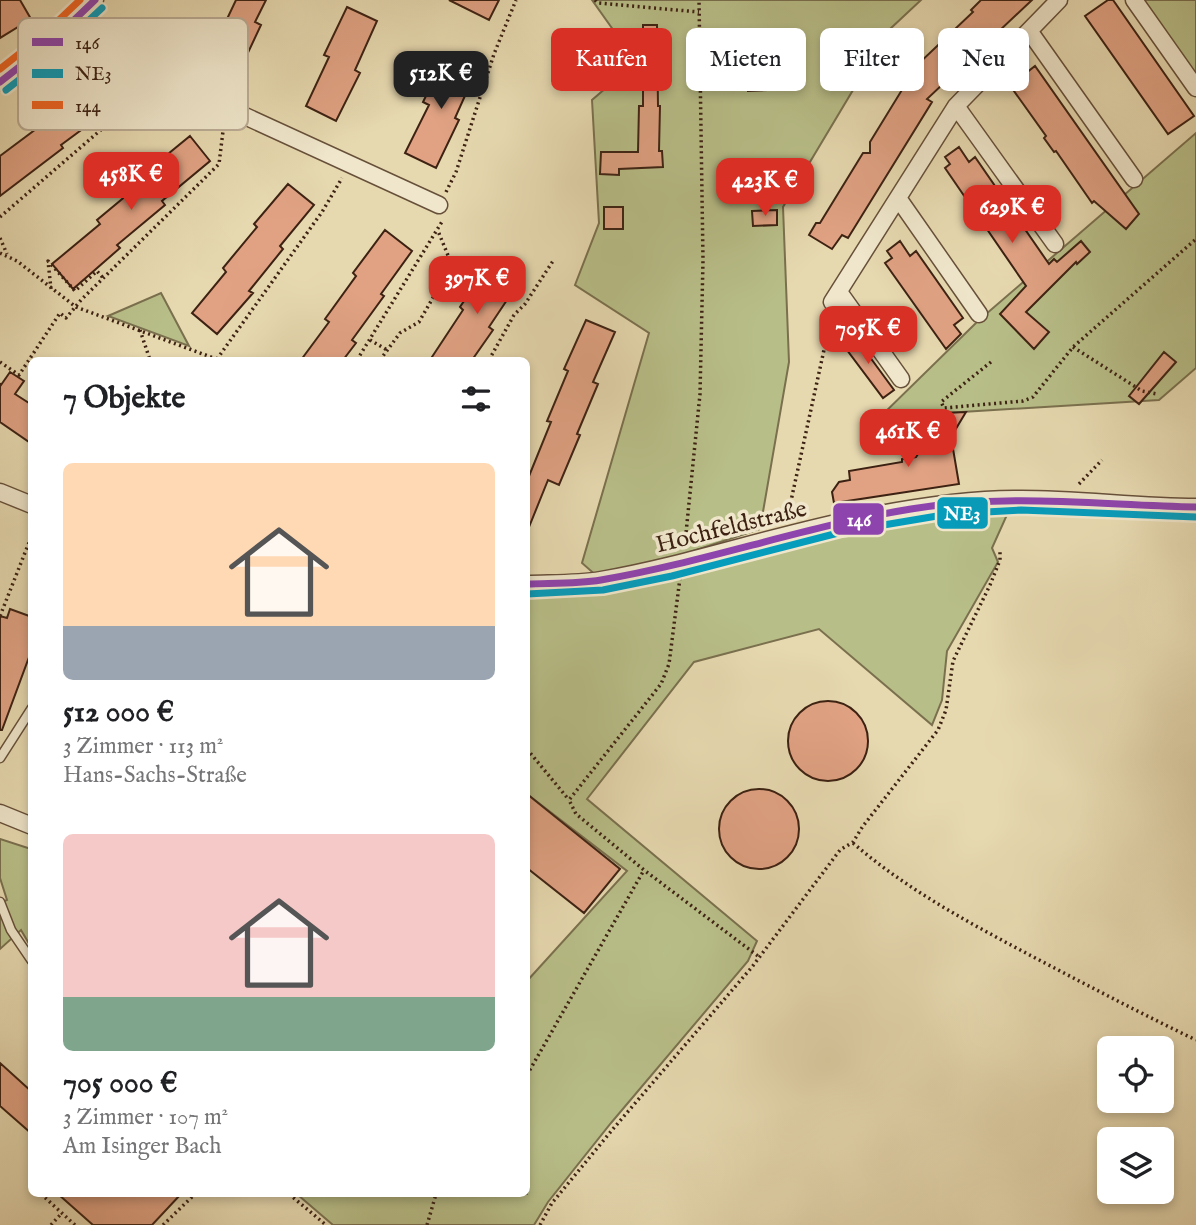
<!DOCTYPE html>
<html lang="de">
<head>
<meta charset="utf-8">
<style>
	:root { --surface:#fff; --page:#f6f6f6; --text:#202124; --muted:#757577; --accent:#d93025 }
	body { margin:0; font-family:"IM FELL English",serif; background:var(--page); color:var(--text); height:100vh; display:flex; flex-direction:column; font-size:26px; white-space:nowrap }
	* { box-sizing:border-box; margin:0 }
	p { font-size:23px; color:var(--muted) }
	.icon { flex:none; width:38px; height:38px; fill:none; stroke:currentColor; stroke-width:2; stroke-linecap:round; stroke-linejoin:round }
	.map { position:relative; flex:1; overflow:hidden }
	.details { position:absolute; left:28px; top:357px; width:502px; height:840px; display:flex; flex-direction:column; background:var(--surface); border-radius:10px; box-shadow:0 4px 10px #0003 }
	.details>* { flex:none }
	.banner { position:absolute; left:551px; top:28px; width:539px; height:63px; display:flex; gap:14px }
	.fabs { position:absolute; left:1097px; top:1036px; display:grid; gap:14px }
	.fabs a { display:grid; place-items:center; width:77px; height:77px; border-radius:10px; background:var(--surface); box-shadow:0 4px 10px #0003; font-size:35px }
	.price { position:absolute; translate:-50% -60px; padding:0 16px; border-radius:14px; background:var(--accent); color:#fff; font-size:23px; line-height:46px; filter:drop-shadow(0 2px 4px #0008) }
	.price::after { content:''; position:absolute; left:50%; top:42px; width:21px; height:16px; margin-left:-10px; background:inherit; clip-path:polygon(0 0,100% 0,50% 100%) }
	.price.on { background:#222; color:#fff }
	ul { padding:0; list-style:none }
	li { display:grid; align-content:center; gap:14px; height:371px; padding:0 35px }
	li span { display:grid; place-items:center; height:217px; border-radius:10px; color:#555 }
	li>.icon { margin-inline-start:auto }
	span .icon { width:126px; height:126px; fill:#fffc; stroke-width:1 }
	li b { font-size:30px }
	h2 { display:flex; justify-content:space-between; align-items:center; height:84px; padding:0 35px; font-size:30px }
	.tag { padding:0 24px; border-radius:10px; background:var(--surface); box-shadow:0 4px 10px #0003; font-size:24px; line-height:63px }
	.tag.on { background:var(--accent); color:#fff }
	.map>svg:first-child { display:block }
	.green { fill:#b8be88; stroke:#7a704e; stroke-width:2 }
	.building { fill:#e0a283; stroke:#3d2213; stroke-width:2 }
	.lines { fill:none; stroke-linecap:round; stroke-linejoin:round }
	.lane-casing { stroke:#67503a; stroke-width:11 }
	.street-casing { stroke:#67503a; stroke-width:19 }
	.path { stroke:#3d2213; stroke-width:3.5; stroke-dasharray:2 3.5; stroke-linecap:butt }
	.lane { stroke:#efe6cb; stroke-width:8 }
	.street { stroke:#efe6cb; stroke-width:16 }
	.bus-1-casing { stroke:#efe6cb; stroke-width:12 }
	.bus-2-casing { stroke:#efe6cb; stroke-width:12 }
	.bus-3-casing { stroke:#efe6cb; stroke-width:12 }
	.bus-1 { stroke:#8e44ad; stroke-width:7 }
	.bus-2 { stroke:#069cbb; stroke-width:7 }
	.bus-3 { stroke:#f26522; stroke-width:7 }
	.labels { text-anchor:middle; stroke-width:7; stroke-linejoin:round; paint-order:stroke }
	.street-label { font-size:24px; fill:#3d2213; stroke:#efe6cb }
	.key { fill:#efe6cb; stroke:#baab94; stroke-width:2 }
	.key-label { font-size:19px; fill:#3d2213 }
	.line-badge { stroke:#efe6cb; stroke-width:2.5 }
	.badge-label { font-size:19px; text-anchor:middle; font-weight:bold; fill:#fff }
</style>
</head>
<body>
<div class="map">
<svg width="1196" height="1225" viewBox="0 0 1196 1225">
	<rect width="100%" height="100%" fill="#e6d8af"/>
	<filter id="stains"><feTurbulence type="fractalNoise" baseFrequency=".00286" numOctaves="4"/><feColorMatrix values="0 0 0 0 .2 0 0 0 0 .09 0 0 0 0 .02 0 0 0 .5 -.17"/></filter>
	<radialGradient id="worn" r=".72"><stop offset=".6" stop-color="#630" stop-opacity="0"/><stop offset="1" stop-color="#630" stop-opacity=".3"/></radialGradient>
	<path class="green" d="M592 0H921L889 30 783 207 789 362 760 529 675 557 599 578 582 563 649 333 575 285 599 223 592 100 636 62Z
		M1142 0H1196V76Z
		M1196 133V368L1159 400 880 417 978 321Z
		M161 293 189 346 108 316Z
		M1010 508 992 548 998 562 947 651 942 700 932 725 819 629 694 662 587 799 757 941 748 961 611 1123 548 1202 534 1225H333L298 1195 527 1194V981L627 871 527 794V587L680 569 803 545 904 520Z
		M0 839 31 849V947L21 930 0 949V903L7 900 0 878Z"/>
	<path class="building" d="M0 0H20L31 19 0 38Z
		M236 0H266L255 22 261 25 238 74 208 59Z
		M449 0H499L489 20Z
		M981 0H1032L927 99 932 102 848 238 842 235 832 249 809 235 816 223H820L863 153H870V142L905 85 901 83 912 65 914 68 973 12 971 10Z
		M1108 0H1113L1194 116 1168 134 1085 16Z
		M347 7 377 21 355 70 360 73 336 121 306 106 329 57 324 55Z
		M643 25H657L658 106H660L659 151H662L663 167 619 169V175L600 174 601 152H638L639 106H643Z
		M746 35 768 36 766 51 767 90 748 91Z
		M446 55 477 69 455 118 459 120 436 168 405 153 429 105 423 102Z
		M1021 66 1026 73 1035 66 1139 214 1126 229 1094 201 1092 203 1056 151 1054 152 1044 138 1046 136 1004 77Z
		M91 82 111 108 61 145 63 148 0 196V156L44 123 41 119Z
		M190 136 210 161 162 201 165 205 117 245 120 248 73 289 52 264 100 224 97 220 145 180 141 176Z
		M959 147 969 162 975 157 1049 264 1054 259 1057 262 1081 241 1090 252 1077 264 1076 262 1026 312 1049 332 1034 349 1000 314 1026 286 945 168 950 164 945 157Z
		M768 162 770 180 752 182 751 164Z
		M288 184 314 205 280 246 283 249 249 291 253 293 217 334 192 313 226 272 223 268 257 227 254 224Z
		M604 207H623V229H604Z
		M777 210V225L753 226 752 211Z
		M385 230 412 251 381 294 384 296 352 340 356 343 343 360H301L329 322 325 319 356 276 353 273Z
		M900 241 910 256 916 251 963 318 954 325 961 334 946 349 885 263 892 258 887 251Z
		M490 263 519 282 489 327 493 330 472 360H430L463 310 460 307Z
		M586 320 615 332 593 382 598 384 577 434 580 435 559 485 548 480 527 532V481L551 422 547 421 568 371 564 369Z
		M853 334 894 390 883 398 841 342Z
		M1164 352 1176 362 1139 404 1129 396Z
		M10 372 24 381 15 394 32 405V444L0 422V384L1 385Z
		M966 412 951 437 959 484 834 503 832 492 839 482 850 480 849 471 902 462V459L916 457 945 413Z
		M10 609 32 617V649L2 730H0V616L7 618Z
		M788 741a40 40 0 1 1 80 0a40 40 0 1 1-80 0Z
		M719 829a40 40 0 1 1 80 0a40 40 0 1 1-80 0Z
		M527 794 620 869 584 913 527 868Z
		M0 1063 32 1092V1134L0 1106Z
		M58 1194H181L152 1225H93Z"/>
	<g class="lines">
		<g class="lane-casing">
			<path id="lane" d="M0 758 32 708
				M0 902 11 930 32 961"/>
		</g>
		<g class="street-casing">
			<path id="street" d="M1134 0 1196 88
				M72 23 99 46 162 78 439 205
				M1030 32 1134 179
				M0 82 50 43 95 0
				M956 106 1055 244
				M898 198 979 314
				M839 292 901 379
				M832 302 956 106 1059 0
				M0 492 32 505
				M527 584C551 583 577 584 601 580 693 564 782 532 874 515 922 506 973 498 1021 499 1080 499 1138 507 1196 507
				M0 813 32 826"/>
		</g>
		<path class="path" d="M595 0 598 3 699 12
			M446 192 456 172 494 54 516 0
			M0 217 147 90
			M0 238 7 254
			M0 253 17 261 76 307 219 360
			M51 289 48 261 75 291 97 271 104 279
			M140 330 150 360
			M370 340 387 350
			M1073 347 1142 391 1157 394
			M217 359 322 212 342 178
			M357 360 443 220
			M380 360 400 333 419 322 452 265 438 231
			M489 360 514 315 525 304 553 261
			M0 362 19 375 60 313 66 318 81 300 219 164 224 123
			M991 362 941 402 944 408 1023 401 1033 397 1073 347 1196 239
			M1079 484 1102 460
			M787 519 831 318
			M685 543 700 394 703 260 699 0
			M680 578 669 664 661 684 569 800 576 814 644 870 758 956
			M0 616 32 535
			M527 749 569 800
			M853 843C905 888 964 920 1024 952 1081 982 1138 1012 1196 1040
			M527 1075 644 870
			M31 1184 32 1185
			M41 1194 75 1225
			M289 1194 326 1225
			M51 1225 61 1214
			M163 1225 195 1194
			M427 1225 436 1194
			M540 1225 552 1203 613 1129 752 967 840 850 853 842 863 826 938 730 946 710 953 661 990 585 1000 560V551"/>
		<use href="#lane" class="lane"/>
		<use href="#street" class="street"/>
		<g class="bus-1-casing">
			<path id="bus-1" d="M0 82 50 43 95 0
				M527 584C552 583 577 584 601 580 706 562 806 526 911 509 1009 493 1098 505 1196 507"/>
		</g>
		<g class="bus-2-casing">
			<path id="bus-2" d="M6 90 56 51 102 8
				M527 594 603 590 672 576 842 532 949 514 1021 510 1196 517"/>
		</g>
		<g class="bus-3-casing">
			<path id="bus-3" d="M0 69 43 35 80 0"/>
		</g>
		<use href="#bus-1" class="bus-1"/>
		<use href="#bus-2" class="bus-2"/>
		<use href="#bus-3" class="bus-3"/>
	</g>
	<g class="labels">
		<g class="street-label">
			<text transform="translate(731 526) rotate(-14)" y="8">Hochfeldstraße</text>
		</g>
	</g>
	<rect x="18" y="18" width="230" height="112" rx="10" class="key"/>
	<rect x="32" y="38" width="31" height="8" fill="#8e44ad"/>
	<rect x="32" y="69" width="31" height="9" fill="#069cbb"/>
	<rect x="32" y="101" width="31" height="8" fill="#f26522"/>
	<g class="key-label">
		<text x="75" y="49">146</text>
		<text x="75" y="80">NE3</text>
		<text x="75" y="112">144</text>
	</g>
	<g class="line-badge">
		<rect x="936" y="496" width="53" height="34" rx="7" fill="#069cbb"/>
		<rect x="832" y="502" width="53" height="34" rx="7" fill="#8e44ad"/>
	</g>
	<g class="badge-label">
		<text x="962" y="520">NE3</text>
		<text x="859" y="526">146</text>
	</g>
	<rect width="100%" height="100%" filter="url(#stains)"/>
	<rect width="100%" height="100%" fill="url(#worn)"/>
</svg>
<div class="fabs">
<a><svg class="icon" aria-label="locate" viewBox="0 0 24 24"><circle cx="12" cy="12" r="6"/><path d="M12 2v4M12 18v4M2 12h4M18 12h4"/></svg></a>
<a><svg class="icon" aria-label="layers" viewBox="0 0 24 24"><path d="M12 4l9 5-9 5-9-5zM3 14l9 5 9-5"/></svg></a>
</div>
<b class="price on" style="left:441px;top:111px">512K €</b>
<b class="price" style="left:131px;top:212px">458K €</b>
<b class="price" style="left:765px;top:218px">423K €</b>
<b class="price" style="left:1012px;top:245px">629K €</b>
<b class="price" style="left:477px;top:316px">397K €</b>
<b class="price" style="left:868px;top:366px">705K €</b>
<b class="price" style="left:908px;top:469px">461K €</b>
<div class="banner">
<a class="tag on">Kaufen</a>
<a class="tag">Mieten</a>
<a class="tag">Filter</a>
<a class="tag">Neu</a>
</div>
<section class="details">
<h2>7 Objekte<svg class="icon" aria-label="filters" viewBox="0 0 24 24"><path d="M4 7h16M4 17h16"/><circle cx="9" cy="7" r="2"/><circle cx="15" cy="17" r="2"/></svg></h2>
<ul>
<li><span style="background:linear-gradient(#ffd9b3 75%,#9aa5b1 0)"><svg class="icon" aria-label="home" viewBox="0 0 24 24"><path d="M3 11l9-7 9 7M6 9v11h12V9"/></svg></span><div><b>512 000 €</b><p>3 Zimmer · 113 m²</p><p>Hans-Sachs-Straße</p></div></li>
<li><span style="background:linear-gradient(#f6c9c9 75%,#7fa58c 0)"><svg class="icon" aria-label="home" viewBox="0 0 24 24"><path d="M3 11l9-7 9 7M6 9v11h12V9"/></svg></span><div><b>705 000 €</b><p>3 Zimmer · 107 m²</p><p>Am Isinger Bach</p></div></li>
</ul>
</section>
</div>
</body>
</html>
